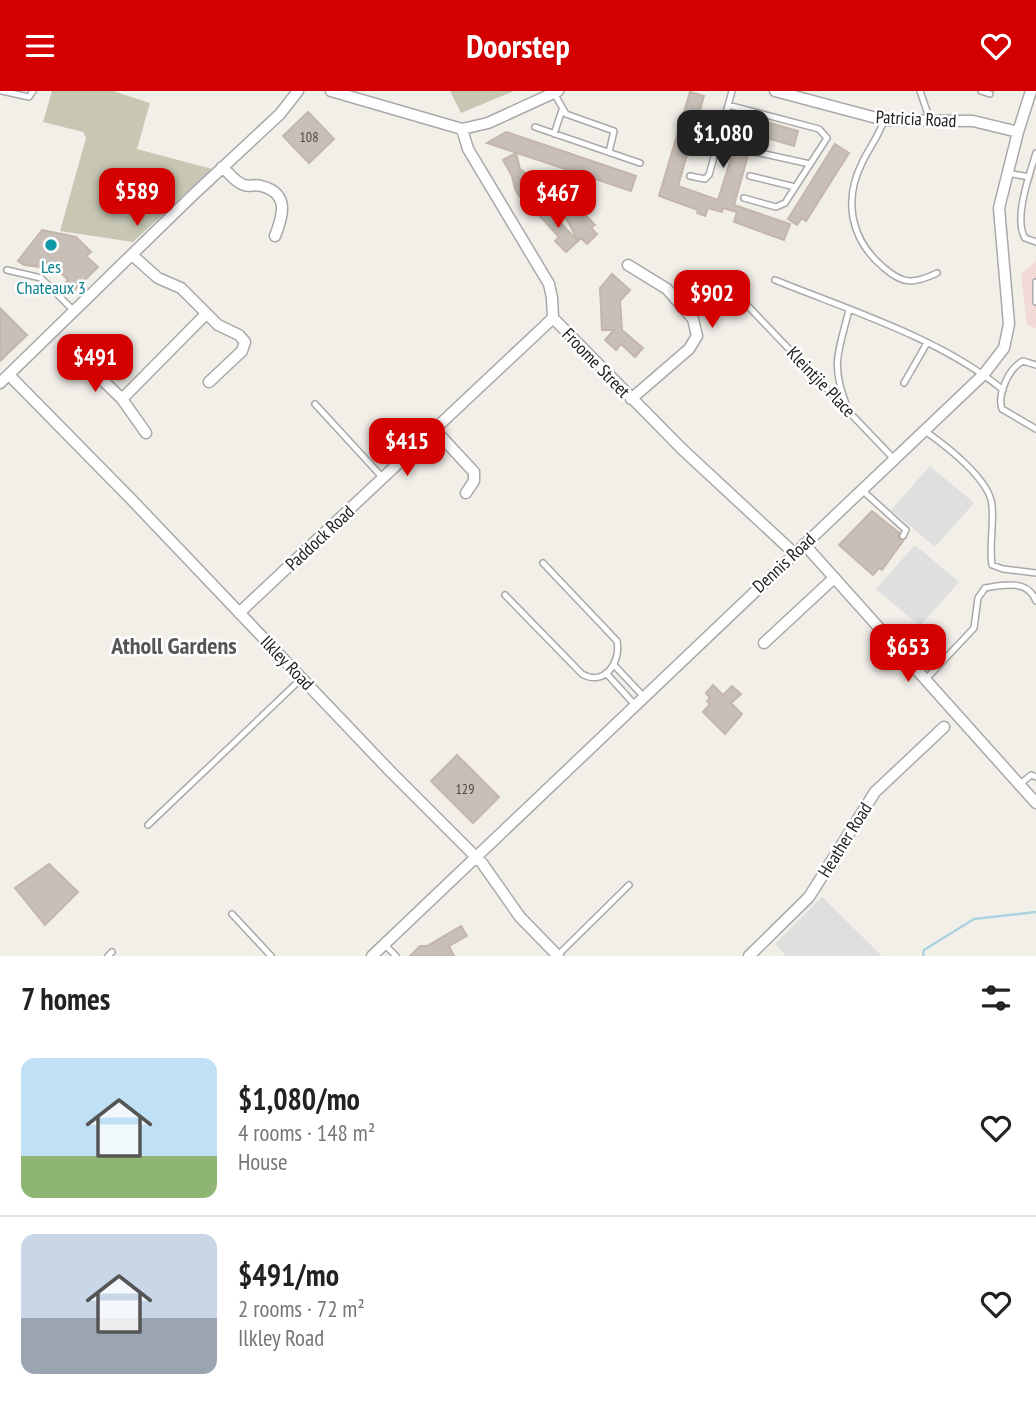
<!DOCTYPE html>
<html lang="en">
<head>
<meta charset="utf-8">
<style>
	:root { --surface:#fff; --page:#f2f2f2; --text:#222; --muted:#767676; --line:#e0e0e0; --accent:#d40000 }
	body { margin:0; font-family:"PT Sans Narrow",sans-serif; background:var(--page); color:var(--text); height:100vh; display:flex; flex-direction:column; font-size:26px; white-space:nowrap }
	* { box-sizing:border-box; margin:0 }
	p { font-size:23px; color:var(--muted) }
	.icon { flex:none; width:38px; height:38px; fill:none; stroke:currentColor; stroke-width:2; stroke-linecap:round; stroke-linejoin:round }
	.map { position:relative; height:865px; overflow:hidden }
	.details { display:flex; flex-direction:column; background:var(--surface); flex:1 }
	.details>* { flex:none }
	.price { position:absolute; translate:-50% -60px; padding:0 16px; border-radius:14px; background:var(--accent); color:#fff; font-size:23px; line-height:46px; filter:drop-shadow(0 2px 4px #0008) }
	.price::after { content:''; position:absolute; left:50%; top:42px; width:21px; height:16px; margin-left:-10px; background:inherit; clip-path:polygon(0 0,100% 0,50% 100%) }
	.price.current { background:#222; color:#fff }
	ul { padding:0; list-style:none }
	li { display:flex; align-items:center; gap:21px; height:175px; padding:0 21px }
	li+li { border-top:2px solid var(--line) }
	li span { display:grid; place-items:center; flex:none; width:196px; height:140px; border-radius:14px; color:#555 }
	li>.icon { margin-inline-start:auto }
	span .icon { width:84px; height:84px; fill:#fffc; stroke-width:1 }
	li b { font-size:30px }
	h2 { display:flex; justify-content:space-between; align-items:center; height:84px; padding:0 21px; font-size:30px }
	header { display:flex; justify-content:space-between; align-items:center; height:91px; padding:0 21px; background:var(--accent); color:#fff; font-size:32px; font-weight:700 }
	.map>svg:first-child { display:block }
	.residential { fill:#e0dfdf }
	.commercial { fill:#f2dad9 }
	.construction { fill:#c7c7b4 }
	.lines { fill:none; stroke-linecap:round; stroke-linejoin:round }
	.stream { stroke:#aad3df; stroke-width:2.5 }
	.building { fill:#c7bfb8; stroke:#c4b6ab; stroke-width:2 }
	.lane-casing { stroke:#a9a9a9; stroke-width:8 }
	.street-casing { stroke:#a9a9a9; stroke-width:13 }
	.lane { stroke:#fff; stroke-width:5 }
	.street { stroke:#fff; stroke-width:10 }
	.culture-dot { fill:#0f9aa8; stroke:#fff; stroke-width:2.5 }
	.labels { text-anchor:middle; stroke-width:5; stroke-linejoin:round; paint-order:stroke }
	.number-label { font-size:14px; fill:#4b4948 }
	.street-label { font-size:18px; fill:#222; stroke:#fff }
	.culture-label { font-size:18px; fill:#0d838f; stroke:#fff }
	.district-label { font-size:24px; font-weight:bold; fill:#555; stroke:#fff }
</style>
</head>
<body>
<header><svg class="icon" aria-label="menu" viewBox="0 0 24 24"><path d="M4 6h16M4 12h16M4 18h16"/></svg>Doorstep<svg class="icon" aria-label="heart" viewBox="0 0 24 24"><path d="M12 20l-8-8c-3-5 5-10 8-4 3-6 11-1 8 4z"/></svg></header>
<div class="map">
<svg width="1036" height="865" viewBox="0 0 1036 865">
	<rect width="100%" height="100%" fill="#f2efe9"/>
	<path class="residential" d="M930 375 974 412 935 456 891 419Z
		M915 454 959 491 920 535 876 498Z
		M822 806 882 865H786L775 853Z"/>
	<path class="commercial" d="M1036 170V237L1027 234 1021 183Z"/>
	<path class="construction" d="M52 0H113L150 12 137 58 212 78 133 151 60 140 86 47 83 41 43 31Z
		M450 0H514L461 22Z"/>
	<g class="lines">
		<path class="stream" d="M923 865 924 859 974 828 1036 821"/>
	</g>
	<path class="building" d="M690 1 704 5 678 95 718 109 743 29 752 32 753 27 798 40 794 55 754 43 734 114 790 133 784 149 734 131 737 121 723 117 722 121 708 117 705 125 697 122 698 119 659 105Z
		M308 21 334 48 309 72 283 45Z
		M506 41 636 85 631 100 487 52Z
		M835 53 849 62 806 130 802 127 797 134 788 128Z
		M516 62 520 78 527 83 532 92 531 105 524 117 522 105H519L515 98 512 85 503 69Z
		M562 102 582 127 585 124 595 134 591 137 597 143 587 153 581 147 578 150 555 105Z
		M544 115 578 150 566 161 555 150 559 146 537 122Z
		M42 139 76 146 91 161 86 165 98 176 70 203 62 195 68 189 52 173 48 177 24 174 18 170Z
		M612 183 630 199 620 210 622 239 643 257 635 266 621 253 616 259 605 249 614 239H602L600 197Z
		M0 217 27 244 0 270Z
		M872 420 899 442 898 447 903 450 882 479 879 477 873 484 839 454Z
		M713 594 723 604 732 595 741 603 731 612 742 623 725 643 703 621 710 613 707 610 710 607 706 602Z
		M457 664 499 706 473 732 431 690Z
		M49 773 78 801 45 834 15 797Z
		M461 835 467 845 449 855 454 865H410L420 855H427Z"/>
	<g class="lines">
		<g class="lane-casing">
			<path id="lane" d="M2 0 29 6 33 0
				M920 0 930 29
				M981 0 990 3
				M554 2 566 23 614 40 609 61
				M728 14 819 38 827 47 785 112 776 116 744 107
				M884 29C879 45 869 57 862 72 843 110 851 149 883 176 903 194 914 193 937 182
				M535 36 640 72
				M554 43 562 19
				M756 61 810 73
				M1036 62C1030 82 1013 128 1025 147L1036 151
				M1007 82 1029 86
				M690 85 705 88 709 84 732 0
				M750 85 795 96
				M7 179 41 187 74 220
				M775 189C849 219 942 248 1003 299
				M1036 191V211
				M746 213 894 368
				M1036 274 1023 270C1009 277 997 303 1002 318L1036 338
				M904 292 927 252
				M315 313 383 387
				M848 318C830 274 838 263 849 219
				M925 340C945 354 991 389 992 415 994 434 989 455 992 474L1003 478 1036 482
				M862 399 906 439 903 445
				M505 504 582 583C605 596 621 571 617 550L543 472
				M614 574 644 606
				M606 582 635 614
				M926 588 974 537 978 507 985 497C1003 494 1028 488 1036 510
				M1019 694 1031 684 1036 686
				M148 734 302 587
				M232 823 271 865
				M384 853 396 865
				M108 865 112 861
				M557 865 629 794"/>
		</g>
		<g class="street-casing">
			<path id="street" d="M331 0 462 38 488 32 558 0
				M775 0 884 29 973 30 1018 41
				M462 38 468 58 549 193 552 207 553 227 682 358 794 462
				M222 76C229 82 236 92 244 94 250 96 255 93 261 95 290 102 283 125 275 145
				M132 164 158 187 181 197 218 234 239 244 245 251 242 260 209 291
				M628 174 667 198 693 228 697 245 689 258 631 308
				M90 277 122 308 146 342
				M9 284 131 408 390 680 482 772 520 826 558 865
				M0 292 192 105 280 23 298 0
				M122 308 206 223
				M435 339 474 381V390L466 402
				M804 453 1036 712
				M239 522 553 227
				M764 552 834 487
				M372 865 984 283 1004 257 1009 233 999 117 1018 41 1031 0
				M749 865 809 806 875 701 944 636"/>
		</g>
		<use href="#lane" class="lane"/>
		<use href="#street" class="street"/>
	</g>
	<circle class="culture-dot" cx="51" cy="154" r="7"/>
	<g class="labels">
		<g class="number-label">
			<text x="309" y="51">108</text>
			<text x="465" y="703">129</text>
		</g>
		<g class="street-label">
			<text transform="translate(916 28) rotate(3)" y="6">Patricia Road</text>
			<text transform="translate(596 272) rotate(46)" y="6">Froome Street</text>
			<text transform="translate(821 291) rotate(46)" y="6">Kleintjie Place</text>
			<text transform="translate(320 447) rotate(-43)" y="6">Paddock Road</text>
			<text transform="translate(784 472) rotate(-43)" y="6">Dennis Road</text>
			<text transform="translate(287 572) rotate(46)" y="6">Ilkley Road</text>
			<text transform="translate(845 749) rotate(-58)" y="6">Heather Road</text>
		</g>
		<g class="culture-label">
			<text x="51" y="182">Les<tspan x="51" dy="21">Chateaux 3</tspan></text>
		</g>
		<g class="district-label">
			<text x="174" y="563">Atholl Gardens</text>
		</g>
	</g>
</svg>
<b class="price current" style="left:723px;top:79px">$1,080</b>
<b class="price" style="left:137px;top:137px">$589</b>
<b class="price" style="left:558px;top:139px">$467</b>
<b class="price" style="left:712px;top:239px">$902</b>
<b class="price" style="left:95px;top:303px">$491</b>
<b class="price" style="left:407px;top:387px">$415</b>
<b class="price" style="left:908px;top:593px">$653</b>
</div>
<section class="details">
<h2>7 homes<svg class="icon" aria-label="filters" viewBox="0 0 24 24"><path d="M4 7h16M4 17h16"/><circle cx="9" cy="7" r="2"/><circle cx="15" cy="17" r="2"/></svg></h2>
<ul>
<li><span style="background:linear-gradient(#bfe0f5 70%,#8fb573 0)"><svg class="icon" aria-label="home" viewBox="0 0 24 24"><path d="M3 11l9-7 9 7M6 9v11h12V9"/></svg></span><div><b>$1,080/mo</b><p>4 rooms · 148 m²</p><p>House</p></div><svg class="icon" aria-label="heart" viewBox="0 0 24 24"><path d="M12 20l-8-8c-3-5 5-10 8-4 3-6 11-1 8 4z"/></svg></li>
<li><span style="background:linear-gradient(#c9d6e8 60%,#9aa5b1 0)"><svg class="icon" aria-label="home" viewBox="0 0 24 24"><path d="M3 11l9-7 9 7M6 9v11h12V9"/></svg></span><div><b>$491/mo</b><p>2 rooms · 72 m²</p><p>Ilkley Road</p></div><svg class="icon" aria-label="heart" viewBox="0 0 24 24"><path d="M12 20l-8-8c-3-5 5-10 8-4 3-6 11-1 8 4z"/></svg></li>
</ul>
</section>
</body>
</html>
